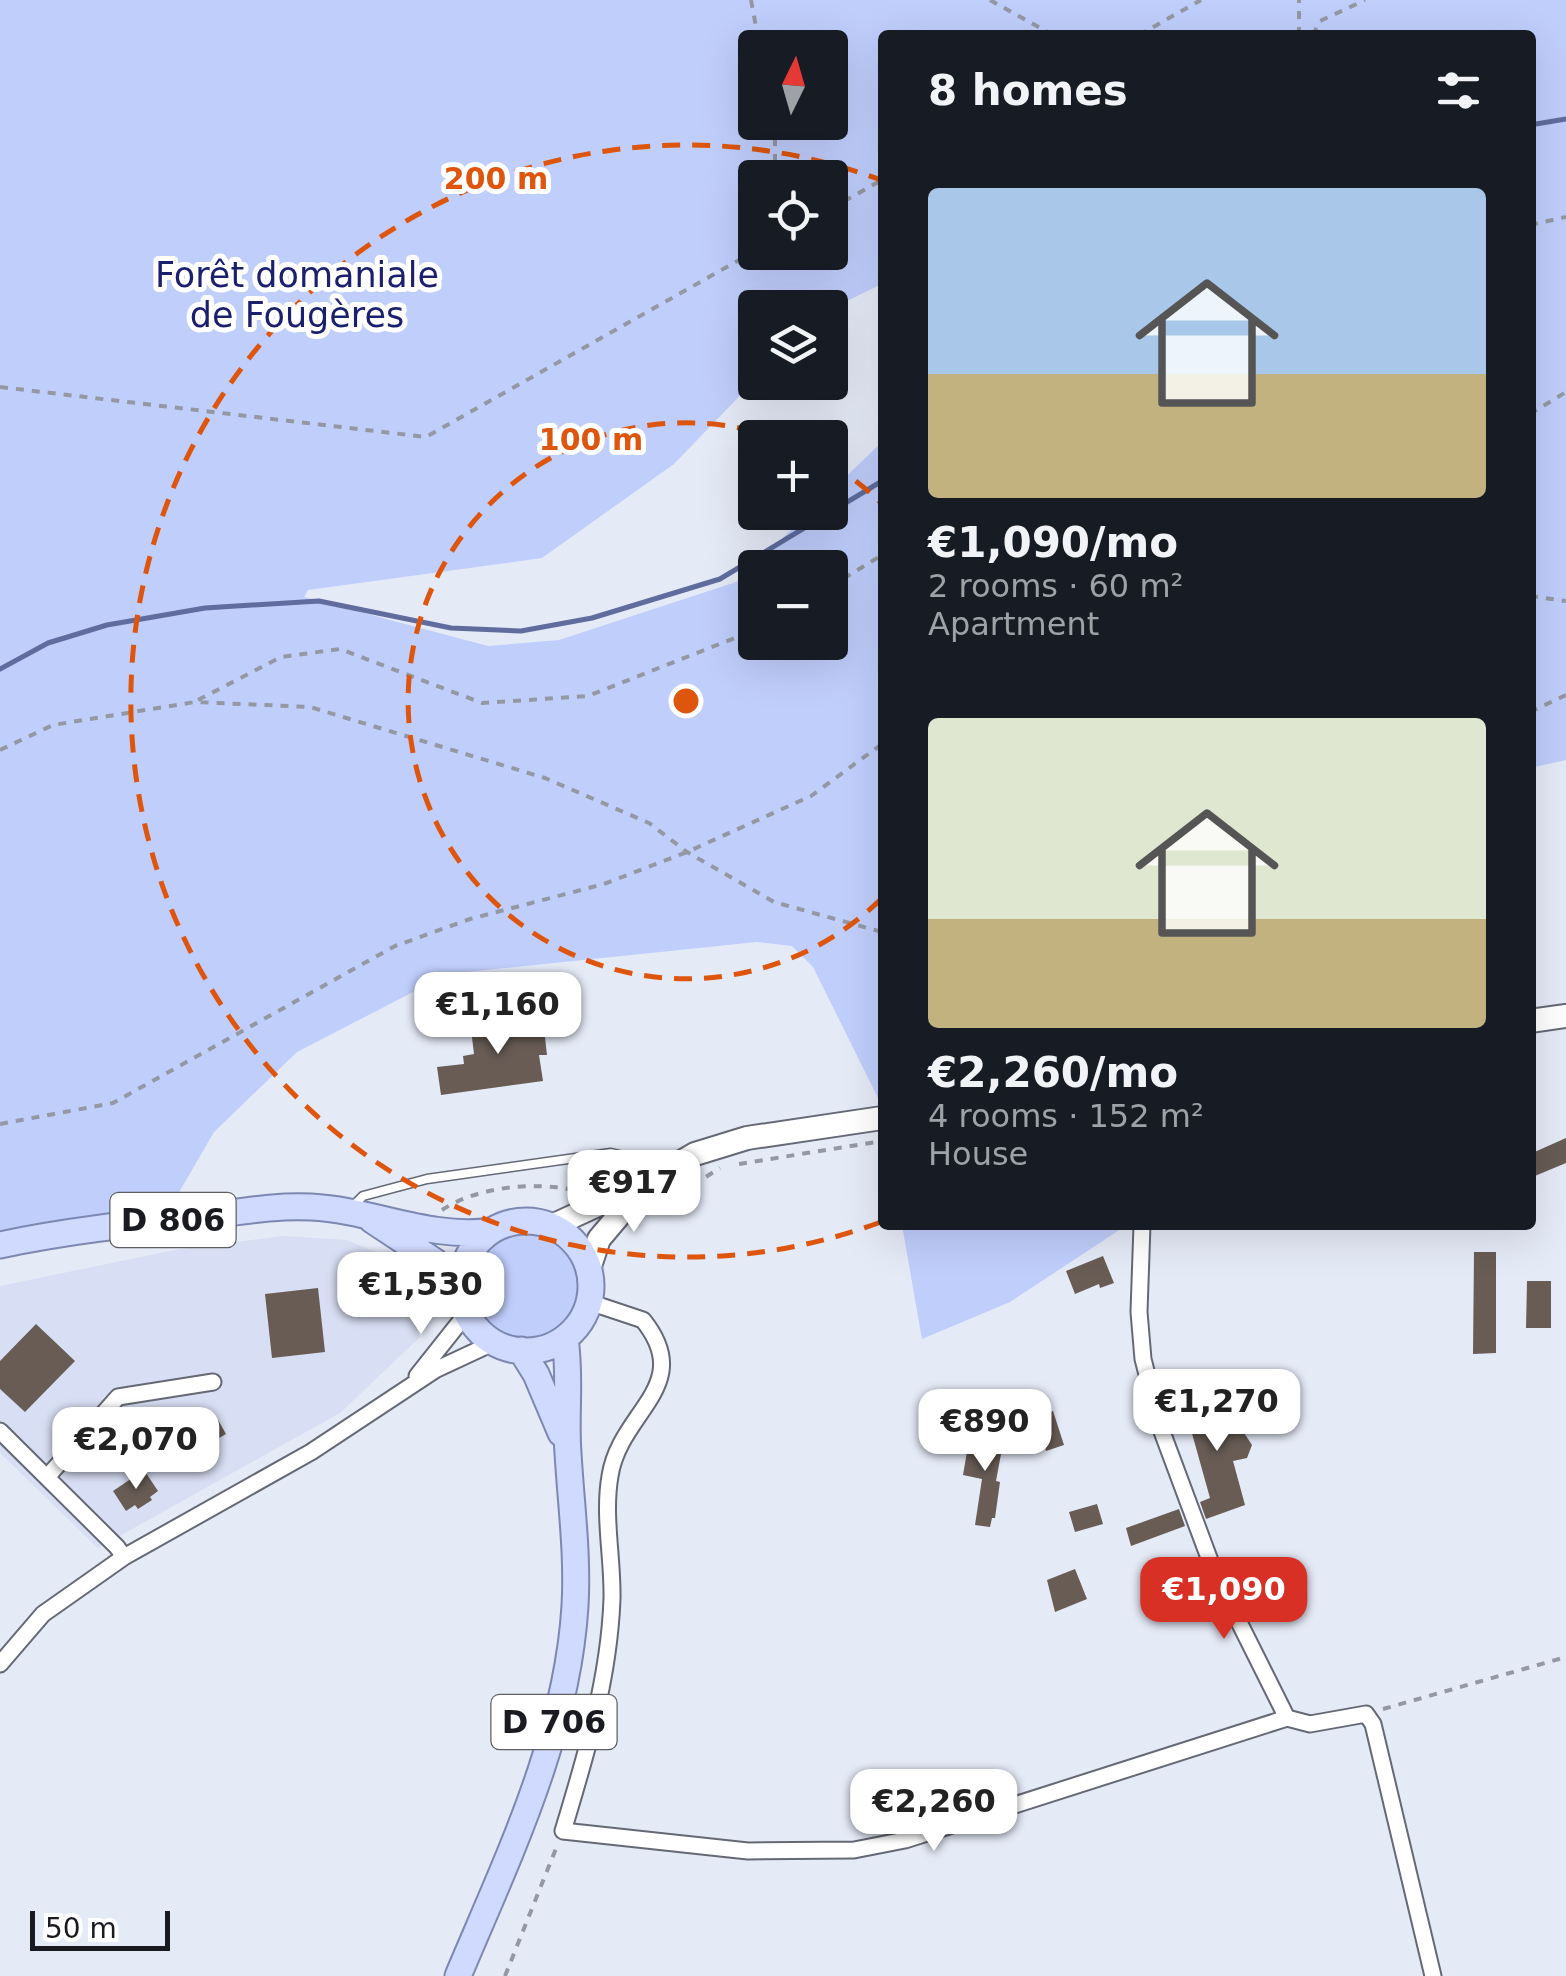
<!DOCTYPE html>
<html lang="en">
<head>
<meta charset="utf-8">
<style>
	:root { --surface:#171b24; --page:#242831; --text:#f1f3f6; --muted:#9ea1a6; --accent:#d93025 }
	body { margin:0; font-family:"DejaVu Sans",sans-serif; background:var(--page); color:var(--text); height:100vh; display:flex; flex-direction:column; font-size:38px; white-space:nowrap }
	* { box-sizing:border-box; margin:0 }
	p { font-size:32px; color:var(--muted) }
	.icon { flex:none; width:55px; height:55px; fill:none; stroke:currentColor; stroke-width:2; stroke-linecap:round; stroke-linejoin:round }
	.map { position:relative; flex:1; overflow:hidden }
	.side { position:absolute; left:878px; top:30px; width:658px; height:1200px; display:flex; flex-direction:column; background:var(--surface); border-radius:10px; box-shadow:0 10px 40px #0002 }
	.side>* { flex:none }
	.needle { width:65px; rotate:5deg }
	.fabs { position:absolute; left:738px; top:30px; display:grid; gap:20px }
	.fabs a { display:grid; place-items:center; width:110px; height:110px; border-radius:10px; background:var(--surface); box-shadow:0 10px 40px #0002; font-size:50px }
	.scale { position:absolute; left:30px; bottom:25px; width:140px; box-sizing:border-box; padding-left:10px; border:5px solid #1a1b20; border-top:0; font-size:28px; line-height:35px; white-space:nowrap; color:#1a1b20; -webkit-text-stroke:8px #fff; paint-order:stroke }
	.price { position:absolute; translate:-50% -85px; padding:0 22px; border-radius:20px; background:#fff; color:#222; font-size:32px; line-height:65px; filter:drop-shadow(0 2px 5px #0008) }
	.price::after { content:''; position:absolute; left:50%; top:60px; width:30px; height:22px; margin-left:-15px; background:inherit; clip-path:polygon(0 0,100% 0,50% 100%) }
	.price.on { background:var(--accent); color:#fff }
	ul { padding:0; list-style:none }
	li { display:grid; align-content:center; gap:20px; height:530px; padding:0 50px }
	li span { display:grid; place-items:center; height:310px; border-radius:10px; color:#555 }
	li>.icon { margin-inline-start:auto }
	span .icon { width:180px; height:180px; fill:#fffc; stroke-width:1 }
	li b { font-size:42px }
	h2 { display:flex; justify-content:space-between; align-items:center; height:120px; padding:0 50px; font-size:42px }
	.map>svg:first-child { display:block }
	.built { fill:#d8def3 }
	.green { fill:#c0cefc; fill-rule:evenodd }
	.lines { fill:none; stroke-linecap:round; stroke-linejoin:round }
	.stream { stroke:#5f6c9d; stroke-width:5 }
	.building { fill:#685c55 }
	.service-casing { stroke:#656975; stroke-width:11 }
	.minor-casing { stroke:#656975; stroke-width:19 }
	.secondary-casing { stroke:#656975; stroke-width:26 }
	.primary-casing { stroke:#7c88b1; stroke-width:29 }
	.path { stroke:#9498a2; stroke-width:4; stroke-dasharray:8 8; stroke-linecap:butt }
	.service { stroke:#fff; stroke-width:8 }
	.minor { stroke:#fff; stroke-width:15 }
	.secondary { stroke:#fff; stroke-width:22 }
	.primary { stroke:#d0daff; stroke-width:25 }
	.ring { fill:none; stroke:#de560d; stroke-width:5; stroke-dasharray:18 12 }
	.labels { text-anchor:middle; stroke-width:10; stroke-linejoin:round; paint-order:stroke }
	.shield { fill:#fff; stroke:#5f5f63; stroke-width:2.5 }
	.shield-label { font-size:32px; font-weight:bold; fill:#1a1b20 }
	.park-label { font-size:35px; fill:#1a1f6e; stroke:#fff }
	.centre { fill:#de560d; stroke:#fff; stroke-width:5 }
	.ring-label { font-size:30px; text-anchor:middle; font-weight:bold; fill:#de560d; stroke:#fff; stroke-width:10; stroke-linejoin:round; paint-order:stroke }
</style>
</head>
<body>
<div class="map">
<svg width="1566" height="1976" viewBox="0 0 1566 1976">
	<rect width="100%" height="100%" fill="#e5eaf7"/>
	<path class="built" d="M283 1236 346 1240 381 1254 395 1275 420 1337 340 1413 98 1548 0 1453V1286L175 1250Z"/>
	<path class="green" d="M0 0H1566V760L1530 768V35H882V284L830 309 755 308V380L674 464 542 558 308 590 304 597 488 646 559 640 736 582 809 513 830 512V492L882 442V1106L813 967 792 946 757 942 448 974 297 1052 214 1132 159 1227 0 1245ZM755 48H830V122H755ZM755 178H830V252H755ZM755 568H830V642H755Z
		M902 1225H1127L1010 1302 922 1339Z
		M474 1286a52 52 0 1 1 104 0a52 52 0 1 1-104 0Z"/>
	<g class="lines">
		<path class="stream" d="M1530 125 1566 119
			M0 669 48 643 107 625 205 608 319 601 451 628 521 631 592 618 720 579 882 481"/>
	</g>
	<path class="building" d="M507 1016 508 1025 543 1020 547 1055H539L543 1081 441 1095 437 1067 464 1064 463 1056 474 1054 470 1021Z
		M1566 1138V1163L1530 1178V1154Z
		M1474 1252H1496V1353L1473 1354Z
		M1103 1256 1114 1283 1100 1288 1099 1284 1075 1294 1066 1271Z
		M1527 1281H1551V1328H1526Z
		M318 1288 325 1352 272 1358 265 1294Z
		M36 1324 75 1361 25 1412 0 1389V1361Z
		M1201 1389 1208 1414 1218 1412 1220 1420 1233 1416 1252 1445 1247 1458 1233 1461 1245 1505 1206 1519 1200 1502 1210 1498 1181 1394Z
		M1030 1399 1034 1417 1010 1423 1006 1406Z
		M1053 1411 1064 1445 1046 1451 1037 1416Z
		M217 1418 226 1434 176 1463 158 1432 174 1423 183 1438Z
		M970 1434 1004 1438 996 1481 1000 1482 995 1518H992L990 1527 975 1525 982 1479 963 1475Z
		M144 1470 158 1491 150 1497 152 1500 138 1509 135 1505 126 1511 113 1491Z
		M1097 1504 1103 1524 1075 1532 1069 1512Z
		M1179 1509 1185 1526 1131 1546 1126 1528Z
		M1075 1569 1087 1599 1055 1612 1047 1580Z"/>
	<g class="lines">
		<g class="service-casing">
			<path id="service" d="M351 1208 363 1196 427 1179 611 1153 631 1158 646 1179"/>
		</g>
		<g class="minor-casing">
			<path id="minor" d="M1142 1225 1139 1312 1143 1359 1161 1429 1215 1574 1287 1718 1310 1724 1366 1714 1373 1724 1433 1976
				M589 1302 643 1320C696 1386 620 1411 610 1476 603 1516 613 1559 612 1599 609 1679 586 1755 563 1831L748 1851 854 1850 905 1840 1287 1718
				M417 1376 467 1313
				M0 1431 117 1547 124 1557 311 1452 435 1370 495 1342
				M48 1476 118 1397 213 1382
				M0 1664 43 1614 124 1557"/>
		</g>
		<g class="secondary-casing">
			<path id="secondary" d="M1530 1021 1566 1016
				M552 1226 647 1182 695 1154 747 1138 882 1118
				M589 1269 599 1239 642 1188"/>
		</g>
		<g class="primary-casing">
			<path id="primary" d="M372 1220 434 1261 461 1286
				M461 1286a65 65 0 1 1 130 0a65 65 0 1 1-130 0Z
				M0 1245C65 1231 131 1224 197 1217 234 1213 273 1205 311 1207 372 1210 431 1240 491 1231
				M521 1350 536 1374 561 1433
				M458 1976C508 1857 567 1737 575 1606 578 1554 571 1505 568 1453 565 1415 571 1376 565 1339"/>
		</g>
		<path class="path" d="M751 0 760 48
			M990 0 1053 35
			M1139 35 1201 0
			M1299 35V0
			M1313 35 1320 21 1365 0
			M775 178V122
			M830 209 882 180
			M1530 225 1566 217
			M0 387 426 437 755 251
			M1530 414 1566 392
			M830 587 882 555
			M1530 596 1566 601
			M198 700 281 657 340 649 482 703 588 696 755 630
			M1530 712 1566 695
			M0 750 53 725 195 702 310 707 545 778 649 823 687 852 774 902 882 932
			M0 1124 113 1103 395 946 470 919 604 884 687 852 811 796 882 744
			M739 1164 882 1141
			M442 1210C478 1186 537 1181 578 1191
			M652 1211 720 1168
			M1383 1709 1566 1657
			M505 1976 557 1846"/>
		<use href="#service" class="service"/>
		<use href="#minor" class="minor"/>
		<use href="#secondary" class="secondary"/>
		<use href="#primary" class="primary"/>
	</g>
	<g class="ring">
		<path d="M881 899A278 278 0 1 1 774 437M831 464A278 278 0 0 1 881 503"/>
		<path d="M881 1222A556 556 0 1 1 881 180"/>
	</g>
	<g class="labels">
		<g class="shield">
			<rect x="110.5" y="1193" width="125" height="54" rx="8"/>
			<rect x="491.5" y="1695" width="125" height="54" rx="8"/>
		</g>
		<g class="shield-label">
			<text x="173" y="1231">D 806</text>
			<text x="554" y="1733">D 706</text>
		</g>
		<g class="park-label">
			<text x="297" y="287">Forêt domaniale<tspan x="297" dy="40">de Fougères</tspan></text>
		</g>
	</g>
	<circle cx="686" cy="701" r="15" class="centre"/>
	<g class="ring-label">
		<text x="496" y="189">200 m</text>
		<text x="591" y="450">100 m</text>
	</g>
</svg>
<div class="fabs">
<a><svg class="needle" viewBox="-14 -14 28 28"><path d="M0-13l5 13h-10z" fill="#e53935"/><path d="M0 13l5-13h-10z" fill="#9ea1a6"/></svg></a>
<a><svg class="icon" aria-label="locate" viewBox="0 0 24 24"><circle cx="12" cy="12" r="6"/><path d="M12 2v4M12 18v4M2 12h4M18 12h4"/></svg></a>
<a><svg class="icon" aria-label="layers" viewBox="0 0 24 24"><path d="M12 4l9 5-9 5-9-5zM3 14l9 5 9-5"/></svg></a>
<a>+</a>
<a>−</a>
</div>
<div class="scale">50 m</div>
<b class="price" style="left:498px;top:1057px">€1,160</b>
<b class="price" style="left:634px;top:1235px">€917</b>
<b class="price" style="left:421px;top:1337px">€1,530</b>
<b class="price" style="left:1217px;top:1454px">€1,270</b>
<b class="price" style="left:985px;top:1474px">€890</b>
<b class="price" style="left:136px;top:1492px">€2,070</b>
<b class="price on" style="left:1224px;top:1642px">€1,090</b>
<b class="price" style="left:934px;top:1854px">€2,260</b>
<section class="side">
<h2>8 homes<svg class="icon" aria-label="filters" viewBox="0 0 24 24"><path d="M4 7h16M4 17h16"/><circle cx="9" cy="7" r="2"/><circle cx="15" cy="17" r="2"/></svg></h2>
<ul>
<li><span style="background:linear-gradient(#a9c7e8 60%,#c2b280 0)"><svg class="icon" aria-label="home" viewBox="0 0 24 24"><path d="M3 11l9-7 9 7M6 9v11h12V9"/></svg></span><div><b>€1,090/mo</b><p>2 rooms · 60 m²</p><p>Apartment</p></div></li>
<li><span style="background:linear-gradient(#dfe7d0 65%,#c2b280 0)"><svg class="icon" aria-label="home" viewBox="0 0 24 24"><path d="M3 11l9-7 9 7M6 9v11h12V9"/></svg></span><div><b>€2,260/mo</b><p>4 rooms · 152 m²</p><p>House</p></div></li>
</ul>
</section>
</div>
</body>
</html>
